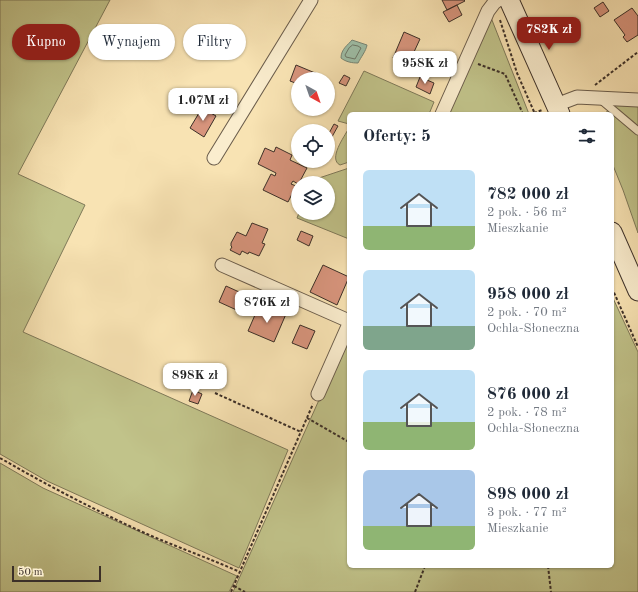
<!DOCTYPE html>
<html lang="pl">
<head>
<meta charset="utf-8">
<style>
	:root { --surface:#fff; --page:#f6f6f7; --text:#1f2937; --muted:#747a83; --accent:#8f2418 }
	body { margin:0; font-family:"Old Standard TT",serif; background:var(--page); color:var(--text); height:100vh; display:flex; flex-direction:column; font-size:15px; white-space:nowrap }
	* { box-sizing:border-box; margin:0 }
	p { font-size:13px; color:var(--muted) }
	.icon { flex:none; width:22px; height:22px; fill:none; stroke:currentColor; stroke-width:2; stroke-linecap:round; stroke-linejoin:round }
	.map { position:relative; flex:1; overflow:hidden }
	.panel { position:absolute; left:347px; top:112px; width:267px; height:456px; display:flex; flex-direction:column; background:var(--surface); border-radius:6px; box-shadow:0 1px 3px #0004 }
	.panel>* { flex:none }
	.hud { position:absolute; left:12px; top:24px; width:275px; height:36px; display:flex; gap:8px }
	.needle { width:26px; rotate:140deg }
	.buttons { position:absolute; left:291px; top:72px; display:grid; gap:8px }
	.buttons a { display:grid; place-items:center; width:44px; height:44px; border-radius:50%; background:var(--surface); box-shadow:0 1px 3px #0004; font-size:20px }
	.scale { position:absolute; left:12px; bottom:10px; width:89px; box-sizing:border-box; padding-left:4px; border:2px solid #3b2f28; border-top:0; font-size:11px; line-height:14px; white-space:nowrap; color:#3b2f28; -webkit-text-stroke:3px #faedce; paint-order:stroke }
	.price { position:absolute; translate:-50% -34px; padding:0 9px; border-radius:8px; background:#fff; color:#222; font-size:13px; line-height:26px; filter:drop-shadow(0 1px 2px #0008) }
	.price::after { content:''; position:absolute; left:50%; top:24px; width:12px; height:9px; margin-left:-6px; background:inherit; clip-path:polygon(0 0,100% 0,50% 100%) }
	.price.on { background:var(--accent); color:#fff }
	ul { padding:0; list-style:none }
	li { display:flex; align-items:center; gap:12px; height:100px; padding:0 16px }
	li span { display:grid; place-items:center; flex:none; width:112px; height:80px; border-radius:6px; color:#555 }
	li>.icon { margin-inline-start:auto }
	span .icon { width:48px; height:48px; fill:#fffc; stroke-width:1 }
	li b { font-size:17px }
	h2 { display:flex; justify-content:space-between; align-items:center; height:48px; padding:0 16px; font-size:17px }
	.tag { padding:0 14px; border-radius:18px; background:var(--surface); box-shadow:0 1px 3px #0004; font-size:14px; line-height:36px }
	.tag.on { background:var(--accent); color:#fff }
	.map>svg:first-child { display:block }
	.green { fill:#c1c38a; stroke:#7e7959 }
	.water { fill:#9ebfa8; stroke:#768575 }
	.lines { fill:none; stroke-linecap:round; stroke-linejoin:round }
	.shore { stroke:#6c7768; stroke-width:1 }
	.building { fill:#d7947c; stroke:#3b2f28 }
	.lane-casing { stroke:#6a5c4b; stroke-width:9 }
	.street-casing { stroke:#6a5c4b; stroke-width:15 }
	.secondary-casing { stroke:#3b2f28; stroke-width:21 }
	.path { stroke:#3b2f28; stroke-width:2; stroke-dasharray:3 2; stroke-linecap:butt }
	.lane { stroke:#faedce; stroke-width:7 }
	.street { stroke:#faedce; stroke-width:13 }
	.secondary { stroke:#faedce; stroke-width:19 }
</style>
</head>
<body>
<div class="map">
<svg width="638" height="592" viewBox="0 0 638 592">
	<rect width="100%" height="100%" fill="#f8e3b3"/>
	<filter id="stains"><feTurbulence type="fractalNoise" baseFrequency=".005" numOctaves="4"/><feColorMatrix values="0 0 0 0 .2 0 0 0 0 .09 0 0 0 0 .02 0 0 0 .5 -.17"/></filter>
	<radialGradient id="worn" r=".72"><stop offset=".6" stop-color="#630" stop-opacity="0"/><stop offset="1" stop-color="#630" stop-opacity=".3"/></radialGradient>
	<path class="green" d="M0 0H110L18 174 85 205 23 332 288 450 239 568 47 481 0 454Z
		M490 15 529 114H445Z
		M364 71 434 102 429 114H349V124L338 121Z
		M615 105 638 106V233L623 190 612 163V114H604Z
		M349 128V162L340 165C328 159 344 137 349 128Z
		M349 168V239L297 218 299 213H328V183H315L316 179Z
		M612 296 638 352V592H233L349 333V566H612Z
		M0 463 43 488 237 576 229 592H0Z"/>
	<path class="water" d="M352 40 367 45C366 51 361 57 358 63 352 63 346 62 341 58 341 49 348 45 352 40Z"/>
	<g class="lines">
		<path class="shore" d="M353 45 358 46 361 48 355 59 346 57 345 55 349 48Z"/>
	</g>
	<path class="building" d="M442 0H464L465 1 447 10Z
		M603 2 609 11 600 17 594 8Z
		M457 5 462 15 449 22 443 12Z
		M632 8 638 16V35L627 42 623 37 625 35 614 20Z
		M404 32 420 39 408 65 393 58Z
		M296 65 320 75 318 79H298V84L290 81Z
		M344 75 350 78 346 86 339 83Z
		M420 77 434 83 430 94 416 87Z
		M202 108 216 116 204 137 190 128Z
		M334 124 338 126 328 144V135Z
		M276 147 292 155 290 160 307 168 299 183 298 184 293 181 291 184 296 186 288 202 263 190 271 174 275 176 276 173 258 164 265 148 274 152Z
		M252 223 268 229 262 243 265 244 259 256 249 252 248 254 242 251 240 255 230 250 232 247 231 246V243L237 232 246 236Z
		M301 231 313 236 309 246 297 240Z
		M323 265 349 277 337 305 310 292Z
		M226 286 248 296 241 312 219 302Z
		M270 307 286 314 274 342 248 331 258 308 268 312Z
		M300 325 315 331 307 349 292 343Z
		M193 390 202 394 198 404 189 401Z"/>
	<g class="lines">
		<g class="lane-casing">
			<path id="lane" d="M600 99 638 131"/>
		</g>
		<g class="street-casing">
			<path id="street" d="M556 105 577 97 638 100
				M442 114 488 11 494 3 498 0
				M214 158 311 0
				M222 265 349 321
				M318 394 349 324"/>
		</g>
		<g class="secondary-casing">
			<path id="secondary" d="M509 0 560 114
				M612 232 638 291"/>
		</g>
		<path class="path" d="M500 20 517 73 535 114
			M478 64 505 74 523 114
			M595 85 638 52
			M534 113 542 110
			M612 288 638 347
			M215 393 301 432
			M307 418 349 442
			M0 458C45 484 91 508 138 530 171 545 206 557 240 572
			M548 566 551 592
			M234 586 245 592
			M231 592 313 404
			M415 592 425 566"/>
		<use href="#lane" class="lane"/>
		<use href="#street" class="street"/>
		<use href="#secondary" class="secondary"/>
	</g>
	<rect width="100%" height="100%" filter="url(#stains)"/>
	<rect width="100%" height="100%" fill="url(#worn)"/>
</svg>
<div class="buttons">
<a><svg class="needle" viewBox="-14 -14 28 28"><path d="M0-13l5 13h-10z" fill="#e53935"/><path d="M0 13l5-13h-10z" fill="#747a83"/></svg></a>
<a><svg class="icon" aria-label="locate" viewBox="0 0 24 24"><circle cx="12" cy="12" r="6"/><path d="M12 2v4M12 18v4M2 12h4M18 12h4"/></svg></a>
<a><svg class="icon" aria-label="layers" viewBox="0 0 24 24"><path d="M12 4l9 5-9 5-9-5zM3 14l9 5 9-5"/></svg></a>
</div>
<div class="scale">50 m</div>
<b class="price on" style="left:549px;top:51px">782K zł</b>
<b class="price" style="left:425px;top:85px">958K zł</b>
<b class="price" style="left:203px;top:122px">1.07M zł</b>
<b class="price" style="left:267px;top:324px">876K zł</b>
<b class="price" style="left:195px;top:397px">898K zł</b>
<div class="hud">
<a class="tag on">Kupno</a>
<a class="tag">Wynajem</a>
<a class="tag">Filtry</a>
</div>
<section class="panel">
<h2>Oferty: 5<svg class="icon" aria-label="filters" viewBox="0 0 24 24"><path d="M4 7h16M4 17h16"/><circle cx="9" cy="7" r="2"/><circle cx="15" cy="17" r="2"/></svg></h2>
<ul>
<li><span style="background:linear-gradient(#bfe0f5 70%,#8fb573 0)"><svg class="icon" aria-label="home" viewBox="0 0 24 24"><path d="M3 11l9-7 9 7M6 9v11h12V9"/></svg></span><div><b>782 000 zł</b><p>2 pok. · 56 m²</p><p>Mieszkanie</p></div></li>
<li><span style="background:linear-gradient(#bfe0f5 70%,#7fa58c 0)"><svg class="icon" aria-label="home" viewBox="0 0 24 24"><path d="M3 11l9-7 9 7M6 9v11h12V9"/></svg></span><div><b>958 000 zł</b><p>2 pok. · 70 m²</p><p>Ochla-Słoneczna</p></div></li>
<li><span style="background:linear-gradient(#bfe0f5 65%,#8fb573 0)"><svg class="icon" aria-label="home" viewBox="0 0 24 24"><path d="M3 11l9-7 9 7M6 9v11h12V9"/></svg></span><div><b>876 000 zł</b><p>2 pok. · 78 m²</p><p>Ochla-Słoneczna</p></div></li>
<li><span style="background:linear-gradient(#a9c7e8 70%,#8fb573 0)"><svg class="icon" aria-label="home" viewBox="0 0 24 24"><path d="M3 11l9-7 9 7M6 9v11h12V9"/></svg></span><div><b>898 000 zł</b><p>3 pok. · 77 m²</p><p>Mieszkanie</p></div></li>
</ul>
</section>
</div>
</body>
</html>
